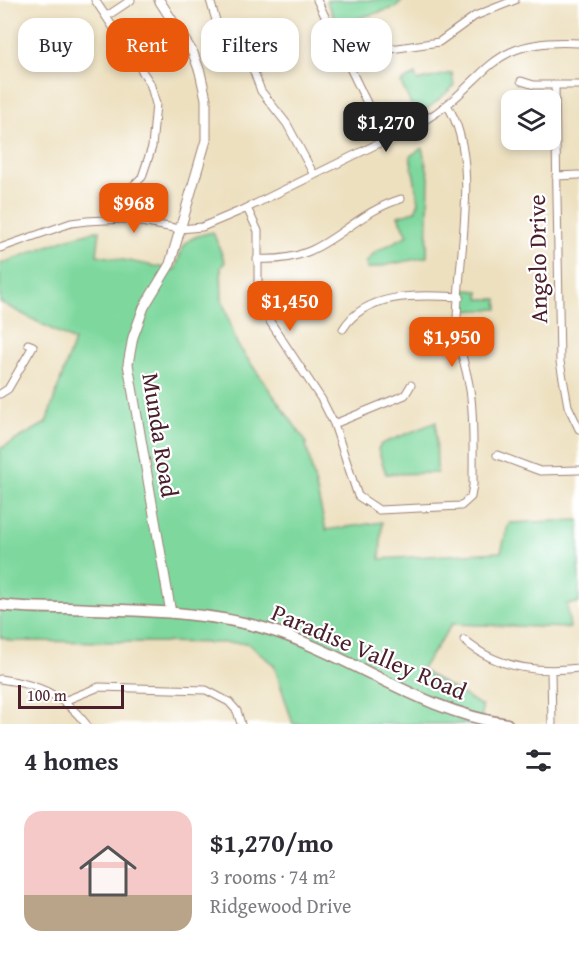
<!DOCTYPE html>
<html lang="en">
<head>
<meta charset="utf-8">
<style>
	:root { --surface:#fff; --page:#f7f7f7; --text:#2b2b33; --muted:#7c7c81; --line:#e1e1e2; --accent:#ea580c }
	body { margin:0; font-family:"Gentium Book Plus",serif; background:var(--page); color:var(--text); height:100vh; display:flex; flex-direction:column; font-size:22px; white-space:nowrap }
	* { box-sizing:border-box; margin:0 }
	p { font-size:20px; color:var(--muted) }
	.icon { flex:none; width:33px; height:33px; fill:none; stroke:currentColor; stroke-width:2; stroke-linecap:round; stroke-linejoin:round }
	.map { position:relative; height:724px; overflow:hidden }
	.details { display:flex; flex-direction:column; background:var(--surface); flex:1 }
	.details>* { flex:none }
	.banner { position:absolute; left:18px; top:18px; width:543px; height:54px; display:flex; gap:12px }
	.buttons { position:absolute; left:501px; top:90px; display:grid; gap:12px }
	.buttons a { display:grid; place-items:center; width:60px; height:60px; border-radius:12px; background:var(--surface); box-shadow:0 3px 9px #0003; font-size:30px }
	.scale { position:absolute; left:18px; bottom:15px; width:106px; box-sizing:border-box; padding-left:6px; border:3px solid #4a1f2b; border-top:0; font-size:16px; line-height:21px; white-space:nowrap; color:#4a1f2b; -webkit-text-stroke:4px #fff; paint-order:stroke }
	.price { position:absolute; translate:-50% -51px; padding:0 14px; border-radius:12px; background:var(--accent); color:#fff; font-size:20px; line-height:39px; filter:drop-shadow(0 2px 3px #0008) }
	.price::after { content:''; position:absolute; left:50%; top:36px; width:18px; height:14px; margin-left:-9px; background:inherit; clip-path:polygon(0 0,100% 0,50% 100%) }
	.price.on { background:#222; color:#fff }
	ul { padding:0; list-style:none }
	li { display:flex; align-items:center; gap:18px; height:150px; padding:0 24px }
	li+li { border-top:2px solid var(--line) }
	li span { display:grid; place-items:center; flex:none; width:168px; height:120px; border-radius:18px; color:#555 }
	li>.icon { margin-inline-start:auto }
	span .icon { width:72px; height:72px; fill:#fffc; stroke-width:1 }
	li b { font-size:26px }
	h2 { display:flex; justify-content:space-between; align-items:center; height:72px; padding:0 24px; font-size:26px }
	.pill { padding:0 21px; border-radius:18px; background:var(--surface); box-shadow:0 3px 9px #0003; font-size:21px; line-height:54px }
	.pill.on { background:var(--accent); color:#fff }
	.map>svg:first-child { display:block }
	.green { fill:#7ed89e; stroke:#647c64; stroke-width:1.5 }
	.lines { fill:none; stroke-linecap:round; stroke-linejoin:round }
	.street-casing { stroke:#9c8075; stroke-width:9 }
	.secondary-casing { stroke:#9c8075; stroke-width:11 }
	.primary-casing { stroke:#9c8075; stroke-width:13 }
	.street { stroke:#fff; stroke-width:7 }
	.secondary { stroke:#fff; stroke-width:9 }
	.primary { stroke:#fff; stroke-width:10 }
	.labels { text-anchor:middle; stroke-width:4.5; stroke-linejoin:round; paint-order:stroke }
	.street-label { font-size:24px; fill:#4a1f2b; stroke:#fff }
</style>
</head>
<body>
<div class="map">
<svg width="579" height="724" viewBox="0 0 579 724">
	<rect width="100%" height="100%" fill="#fff"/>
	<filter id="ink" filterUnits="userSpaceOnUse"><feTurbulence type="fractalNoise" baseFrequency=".0167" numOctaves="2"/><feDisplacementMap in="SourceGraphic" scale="12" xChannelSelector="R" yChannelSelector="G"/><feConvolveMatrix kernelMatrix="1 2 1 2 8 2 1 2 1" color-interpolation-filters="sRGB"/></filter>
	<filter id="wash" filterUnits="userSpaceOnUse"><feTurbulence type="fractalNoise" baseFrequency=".008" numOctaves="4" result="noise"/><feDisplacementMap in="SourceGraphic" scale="24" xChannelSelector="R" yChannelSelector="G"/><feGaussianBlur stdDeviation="1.35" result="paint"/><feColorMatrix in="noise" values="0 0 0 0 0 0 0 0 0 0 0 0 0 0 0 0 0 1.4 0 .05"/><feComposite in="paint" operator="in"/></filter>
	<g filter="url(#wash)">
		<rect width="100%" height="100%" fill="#ede0bf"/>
		<path class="green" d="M326 0H403L394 8 337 24Z
			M452 73 454 86 431 106 416 115 401 83 415 74 417 81Z
			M422 148 429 177 427 257 367 269 366 263 375 252 408 235 398 216 415 211 419 202 410 156Z
			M100 230 97 255 175 270C184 243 183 238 213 232L225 262 221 267 222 299 237 344 305 440 326 530 382 522 380 559 501 552 509 523 579 520V603L567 604 570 628 452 624 421 670 482 706V724H293L274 665 247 643 11 641 0 637V449L46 423 74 341 0 302V264L69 238Z
			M465 290 479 291V299H497L498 309 464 311Z
			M436 422 437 473 386 474 378 449 381 444Z"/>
	</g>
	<g filter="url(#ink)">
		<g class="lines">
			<g class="street-casing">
				<path id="street" d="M95 0 150 83 156 104 152 147 142 177 126 193
					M210 0 217 24 238 41 248 56 261 91 287 124 314 175
					M317 0 385 140
					M107 16 131 0
					M352 67 391 49 439 42 475 16 515 0
					M521 81 534 85H579
					M555 86 560 362 568 406 579 429
					M556 176 579 175
					M247 208 258 231V283L265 314 322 400 334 424 358 496 379 510 461 506 471 497 473 485C473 456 474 426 471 398 469 373 458 350 457 326 456 262 483 160 447 105
					M0 248 71 223 87 221 124 219 180 229 202 227 247 208 422 122C490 82 483 37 579 43
					M257 259C327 264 343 217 401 199
					M343 329C366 291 421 295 460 297
					M0 394 8 389 33 346 28 344
					M334 424 405 395 411 385
					M497 455 540 471 579 470
					M464 640C496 668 539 673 579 668
					M551 671 552 724
					M0 679C36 684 63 694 86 724
					M64 701 99 687 206 690 229 702 237 711 241 724"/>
			</g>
			<g class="secondary-casing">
				<path id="secondary" d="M159 0 193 53 200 72 206 99V140L170 264 144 307 133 337 128 364 171 613"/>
			</g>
			<g class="primary-casing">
				<path id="primary" d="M0 605C22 608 46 608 68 608 134 611 203 610 267 629 350 654 419 711 507 724"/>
			</g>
			<use href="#street" class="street"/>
			<use href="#secondary" class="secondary"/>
			<use href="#primary" class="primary"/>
		</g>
	</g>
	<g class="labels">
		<g class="street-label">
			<text transform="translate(538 259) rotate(-91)" y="8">Angelo Drive</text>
			<text transform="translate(160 435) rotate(81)" y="8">Munda Road</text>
			<text transform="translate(369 652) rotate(23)" y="8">Paradise Valley Road</text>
		</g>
	</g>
</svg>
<div class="buttons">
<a><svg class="icon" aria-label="layers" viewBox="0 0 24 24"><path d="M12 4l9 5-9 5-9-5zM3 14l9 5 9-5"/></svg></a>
</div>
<div class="scale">100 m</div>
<b class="price on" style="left:386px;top:153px">$1,270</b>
<b class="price" style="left:134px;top:234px">$968</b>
<b class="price" style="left:290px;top:332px">$1,450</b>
<b class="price" style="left:452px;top:368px">$1,950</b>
<div class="banner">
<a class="pill">Buy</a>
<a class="pill on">Rent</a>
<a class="pill">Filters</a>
<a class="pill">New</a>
</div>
</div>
<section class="details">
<h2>4 homes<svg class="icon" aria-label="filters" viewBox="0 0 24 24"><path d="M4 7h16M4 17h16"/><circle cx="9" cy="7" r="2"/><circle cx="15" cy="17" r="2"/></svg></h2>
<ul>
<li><span style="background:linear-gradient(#f6c9c9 70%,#b9a48a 0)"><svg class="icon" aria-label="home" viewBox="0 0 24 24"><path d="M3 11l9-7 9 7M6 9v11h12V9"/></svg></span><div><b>$1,270/mo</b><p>3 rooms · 74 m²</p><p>Ridgewood Drive</p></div></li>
</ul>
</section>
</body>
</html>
